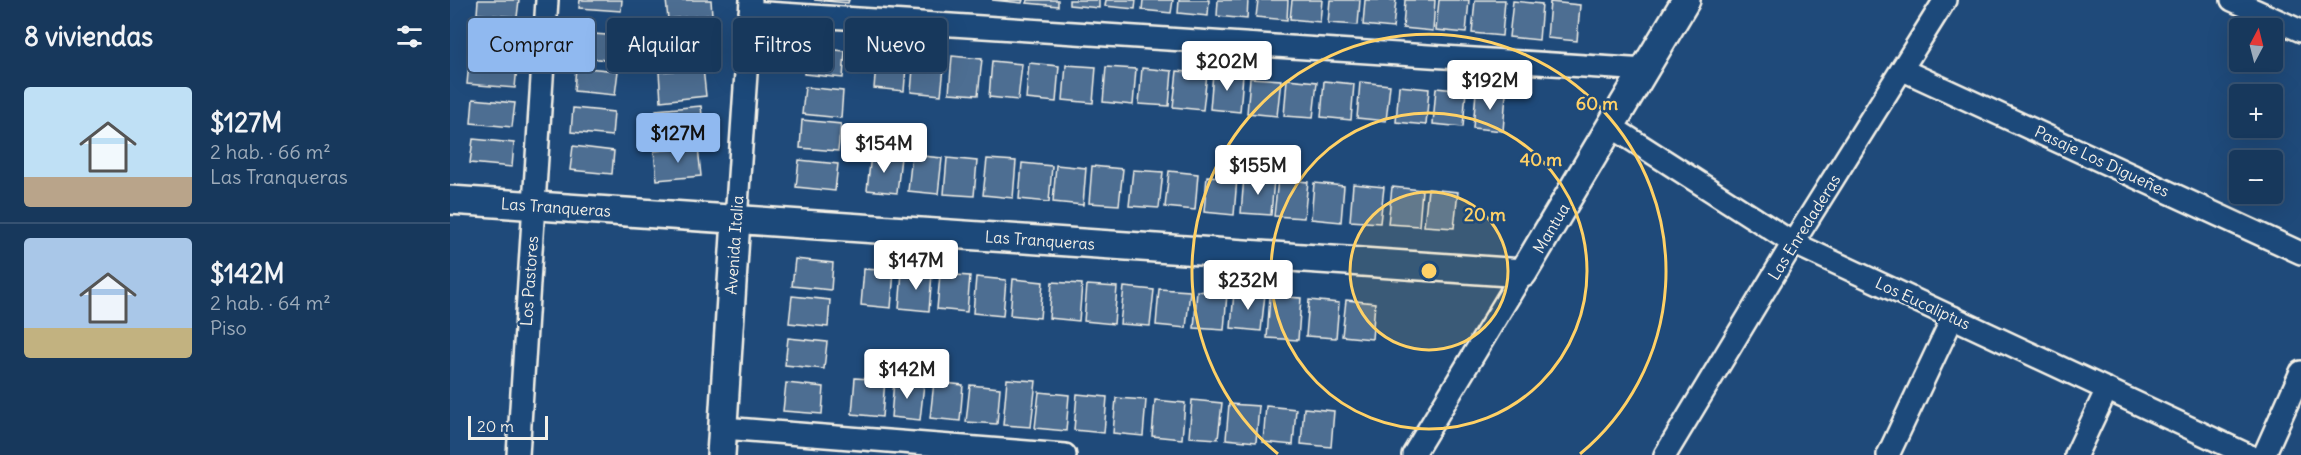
<!DOCTYPE html>
<html lang="es">
<head>
<meta charset="utf-8">
<style>
	:root { --surface:#17385c; --page:#244365; --text:#f1f3f6; --muted:#9eacbb; --line:#365272; --accent:#90b9f0 }
	body { margin:0; font-family:Delius,sans-serif; background:var(--page); color:var(--text); height:100vh; display:flex; flex-direction:column; font-size:22px; white-space:nowrap }
	* { box-sizing:border-box; margin:0 }
	p { font-size:20px; color:var(--muted) }
	.icon { flex:none; width:33px; height:33px; fill:none; stroke:currentColor; stroke-width:2; stroke-linecap:round; stroke-linejoin:round }
	.map { position:relative; flex:1; overflow:hidden }
	.sheet { display:flex; flex-direction:column; background:var(--surface); width:450px }
	.sheet>* { flex:none }
	.guide { position:absolute; left:18px; top:18px; width:570px; height:54px; display:flex; gap:12px }
	.needle { width:39px; rotate:7deg }
	.controls { position:absolute; left:1779px; top:18px; display:grid; gap:12px }
	.controls a { display:grid; place-items:center; width:54px; height:54px; border-radius:6px; background:var(--surface); box-shadow:0 6px 24px #0002,0 0 0 2px var(--line); font-size:30px }
	.scale { position:absolute; left:18px; bottom:15px; width:80px; box-sizing:border-box; padding-left:6px; border:3px solid #f4f1e8; border-top:0; font-size:16px; line-height:21px; white-space:nowrap; color:#f4f1e8; -webkit-text-stroke:4px #1f4a7a; paint-order:stroke }
	.price { position:absolute; translate:-50% -51px; padding:0 14px; border-radius:6px; background:#fff; color:#222; font-size:20px; line-height:39px; filter:drop-shadow(0 2px 3px #0008) }
	.price::after { content:''; position:absolute; left:50%; top:36px; width:18px; height:14px; margin-left:-9px; background:inherit; clip-path:polygon(0 0,100% 0,50% 100%) }
	.price.on { background:var(--accent); color:#111 }
	ul { padding:0; list-style:none }
	li { display:flex; align-items:center; gap:18px; height:150px; padding:0 24px }
	li+li { border-top:2px solid var(--line) }
	li span { display:grid; place-items:center; flex:none; width:168px; height:120px; border-radius:6px; color:#555 }
	li>.icon { margin-inline-start:auto }
	span .icon { width:72px; height:72px; fill:#fffc; stroke-width:1 }
	li b { font-size:26px }
	h2 { display:flex; justify-content:space-between; align-items:center; height:72px; padding:0 24px; font-size:26px }
	.chip { padding:0 21px; border-radius:6px; background:var(--surface); box-shadow:0 6px 24px #0002,0 0 0 2px var(--line); font-size:21px; line-height:54px }
	.chip.on { background:var(--accent); color:#111 }
	main { display:flex; flex:1; min-height:0 }
	.map>svg:first-child { display:block }
	.building { fill:#4d6e92; stroke:#f4f1e8; stroke-width:1.5 }
	.lines { fill:none; stroke-linecap:round; stroke-linejoin:round }
	.minor-casing { stroke:#f4f1e8; stroke-width:26 }
	.tertiary-casing { stroke:#f4f1e8; stroke-width:32 }
	.minor { stroke:#1f4a7a; stroke-width:21 }
	.tertiary { stroke:#1f4a7a; stroke-width:27 }
	.ring { fill:none; stroke:#ffd166; stroke-width:3 }
	.labels { text-anchor:middle; stroke-width:5; stroke-linejoin:round; paint-order:stroke }
	.street-label { font-size:16px; fill:#f4f1e8; stroke:#1f4a7a }
	.centre { fill:#ffd166; stroke:#1f4a7a; stroke-width:3 }
	.ring-label { font-size:18px; text-anchor:middle; font-weight:bold; fill:#ffd166; stroke:#1f4a7a; stroke-width:5; stroke-linejoin:round; paint-order:stroke }
</style>
</head>
<body>
<main>
<section class="sheet">
<h2>8 viviendas<svg class="icon" aria-label="filters" viewBox="0 0 24 24"><path d="M4 7h16M4 17h16"/><circle cx="9" cy="7" r="2"/><circle cx="15" cy="17" r="2"/></svg></h2>
<ul>
<li><span style="background:linear-gradient(#bfe0f5 75%,#b9a48a 0)"><svg class="icon" aria-label="home" viewBox="0 0 24 24"><path d="M3 11l9-7 9 7M6 9v11h12V9"/></svg></span><div><b>$127M</b><p>2 hab. · 66 m²</p><p>Las Tranqueras</p></div></li>
<li><span style="background:linear-gradient(#a9c7e8 75%,#c2b280 0)"><svg class="icon" aria-label="home" viewBox="0 0 24 24"><path d="M3 11l9-7 9 7M6 9v11h12V9"/></svg></span><div><b>$142M</b><p>2 hab. · 64 m²</p><p>Piso</p></div></li>
</ul>
</section>
<div class="map">
<svg width="1851" height="455" viewBox="0 0 1851 455">
	<rect width="100%" height="100%" fill="#1f4a7a"/>
	<filter id="ink" filterUnits="userSpaceOnUse"><feTurbulence type="fractalNoise" baseFrequency=".0167" numOctaves="2"/><feDisplacementMap in="SourceGraphic" scale="12" xChannelSelector="R" yChannelSelector="G"/><feConvolveMatrix kernelMatrix="1 2 1 2 8 2 1 2 1" color-interpolation-filters="sRGB"/></filter>
	<g filter="url(#ink)">
		<path class="building" d="M28 0H69L67 17 27 14Z
			M130 0H172L171 11 129 8Z
			M216 0H261L262 15 218 19Z
			M364 0H399L398 3Z
			M542 0H573L572 3Z
			M578 0H608V6L577 3Z
			M619 0H649V8L619 5Z
			M656 0H686L685 9 655 6Z
			M693 0H723L721 13 692 10Z
			M729 0H759L758 16 728 13Z
			M768 0H798L797 19 767 16Z
			M808 0H838L837 20 806 17Z
			M842 0H872L870 22 840 19Z
			M880 0H910L908 25 878 23Z
			M915 0H946L943 28 913 25Z
			M955 0H985L983 31 953 28Z
			M989 0H1019L1016 33 986 30Z
			M1025 0H1055L1052 36 1022 33Z
			M1063 1 1092 4 1089 40 1059 37Z
			M1100 2 1130 5 1127 41 1097 38Z
			M26 18 68 22 66 46 24 42Z
			M255 26 258 55 213 59 210 31Z
			M129 33 171 36 169 61 127 57Z
			M356 47 395 51 393 78 354 74Z
			M427 53 457 55 454 91 424 88Z
			M502 56 532 59 528 95 499 93Z
			M464 57 495 59 491 95 461 92Z
			M542 61 572 64 568 100 539 97Z
			M19 62 67 66 65 88 17 84Z
			M579 63 609 66 606 102 576 99Z
			M616 65 646 67 643 103 613 100Z
			M126 67 168 71 165 95 124 91Z
			M656 67 686 69 683 105 653 102Z
			M253 68 256 96 211 101 209 72Z
			M692 68 722 71 719 106 689 104Z
			M727 71 757 74 753 110 723 107Z
			M763 73 793 75 790 112 760 109Z
			M800 78 831 80 827 116 797 113Z
			M837 79 867 82 863 118 834 116Z
			M874 81 904 84 901 120 871 117Z
			M910 82 940 85 936 121 907 118Z
			M949 86 979 89 976 125 946 122Z
			M355 87 393 91 391 118 352 114Z
			M986 88 1016 91 1013 127 983 124Z
			M1026 92 1056 94 1053 131 1023 128Z
			M23 99 65 103 62 127 21 123Z
			M251 106 254 135 209 139 206 110Z
			M123 108 164 112 162 136 121 132Z
			M352 120 391 124 388 151 350 148Z
			M23 139 64 143 62 167 20 163Z
			M123 146 164 151 162 174 120 170Z
			M248 147 251 176 207 180 204 151Z
			M421 155 451 157 447 193 417 190Z
			M462 155 492 158 488 194 458 191Z
			M497 158 527 161 524 196 494 194Z
			M537 159 566 161 563 198 533 195Z
			M349 160 388 164 385 191 346 187Z
			M572 163 602 166 599 202 569 199Z
			M606 165 636 168 633 205 603 202Z
			M642 166 673 169 669 205 639 203Z
			M683 170 713 172 709 208 679 206Z
			M719 171 748 174 745 210 715 207Z
			M757 176 787 178 784 215 754 212Z
			M794 177 824 179 821 215 791 213Z
			M828 179 858 182 854 218 824 216Z
			M864 183 894 186 891 222 861 219Z
			M903 184 934 187 930 223 900 221Z
			M942 187 972 190 969 226 938 224Z
			M978 189 1008 192 1004 228 974 226Z
			M345 259 383 263 381 290 342 286Z
			M414 269 444 271 441 308 411 305Z
			M452 272 482 274 479 311 449 308Z
			M490 274 520 276 517 312 487 309Z
			M526 277 556 280 553 316 523 313Z
			M563 279 593 282 590 318 560 315Z
			M602 282 632 284 629 321 599 318Z
			M637 285 667 287 664 324 634 321Z
			M674 287 704 290 700 326 670 324Z
			M709 289 740 291 736 328 706 325Z
			M747 291 777 294 774 330 744 328Z
			M784 292 815 294 811 331 781 328Z
			M342 296 380 300 378 327 339 323Z
			M820 296 851 298 848 340 817 338Z
			M859 300 889 303 886 338 856 336Z
			M896 300 925 303 922 339 892 336Z
			M338 338 377 342 374 369 335 365Z
			M405 378 435 380 432 417 402 414Z
			M557 379 586 381 581 427 553 425Z
			M444 381 474 384 470 420 441 417Z
			M484 382 513 385 510 421 480 418Z
			M336 383 374 387 372 414 333 411Z
			M520 385 550 388 547 424 516 422Z
			M589 392 619 395 616 431 585 428Z
			M627 394 657 397 654 433 624 430Z
			M666 398 696 400 693 436 663 433Z
			M705 400 735 403 732 439 702 436Z
			M742 400 772 403 768 439 739 437Z
			M779 404 809 406 806 442 776 439Z
			M816 406 846 409 843 445 813 442Z
			M854 408 884 411 881 447 851 444Z"/>
		<g class="lines">
			<g class="minor-casing">
				<path id="minor" d="M1782 0 1851 31
					M300 12 1196 70
					M1453 70 1851 253
					M1162 127 1343 243 1798 455
					M286 220 301 0
					M273 428 615 455
					M68 455 97 0
					M963 455 1073 273
					M1215 455 1343 243 1495 0
					M1438 455 1503 317
					M1626 455 1657 389
					M1814 455 1851 372"/>
			</g>
			<g class="tertiary-casing">
				<path id="tertiary" d="M0 200 1073 273 1236 0
					M271 455 286 220"/>
			</g>
			<use href="#minor" class="minor"/>
			<use href="#tertiary" class="tertiary"/>
		</g>
	</g>
	<circle cx="979" cy="271" r="79" fill="#ffd166" fill-opacity=".12"/>
	<g class="ring">
		<circle cx="979" cy="271" r="79"/>
		<circle cx="979" cy="271" r="158"/>
		<path d="M828 454A237 237 0 1 1 1130 454"/>
	</g>
	<g class="labels">
		<g class="street-label">
			<text transform="translate(1652 161) rotate(25)" y="6">Pasaje Los Digueñes</text>
			<text transform="translate(106 207) rotate(4)" y="6">Las Tranqueras</text>
			<text transform="translate(1354 227) rotate(-58)" y="6">Las Enredaderas</text>
			<text transform="translate(1101 228) rotate(-59)" y="6">Mantua</text>
			<text transform="translate(590 240) rotate(4)" y="6">Las Tranqueras</text>
			<text transform="translate(284 245) rotate(-86)" y="6">Avenida Italia</text>
			<text transform="translate(79 281) rotate(-86)" y="6">Los Pastores</text>
			<text transform="translate(1473 303) rotate(25)" y="6">Los Eucaliptus</text>
		</g>
	</g>
	<circle cx="979" cy="271" r="9" class="centre"/>
	<g class="ring-label">
		<text x="1147" y="110">60 m</text>
		<text x="1091" y="166">40 m</text>
		<text x="1035" y="221">20 m</text>
	</g>
</svg>
<div class="controls">
<a><svg class="needle" viewBox="-14 -14 28 28"><path d="M0-13l5 13h-10z" fill="#e53935"/><path d="M0 13l5-13h-10z" fill="#9eacbb"/></svg></a>
<a>+</a>
<a>−</a>
</div>
<div class="scale">20 m</div>
<b class="price" style="left:777px;top:92px">$202M</b>
<b class="price" style="left:1040px;top:111px">$192M</b>
<b class="price on" style="left:228px;top:164px">$127M</b>
<b class="price" style="left:434px;top:174px">$154M</b>
<b class="price" style="left:808px;top:196px">$155M</b>
<b class="price" style="left:466px;top:291px">$147M</b>
<b class="price" style="left:798px;top:311px">$232M</b>
<b class="price" style="left:457px;top:400px">$142M</b>
<div class="guide">
<a class="chip on">Comprar</a>
<a class="chip">Alquilar</a>
<a class="chip">Filtros</a>
<a class="chip">Nuevo</a>
</div>
</div>
</main>
</body>
</html>
